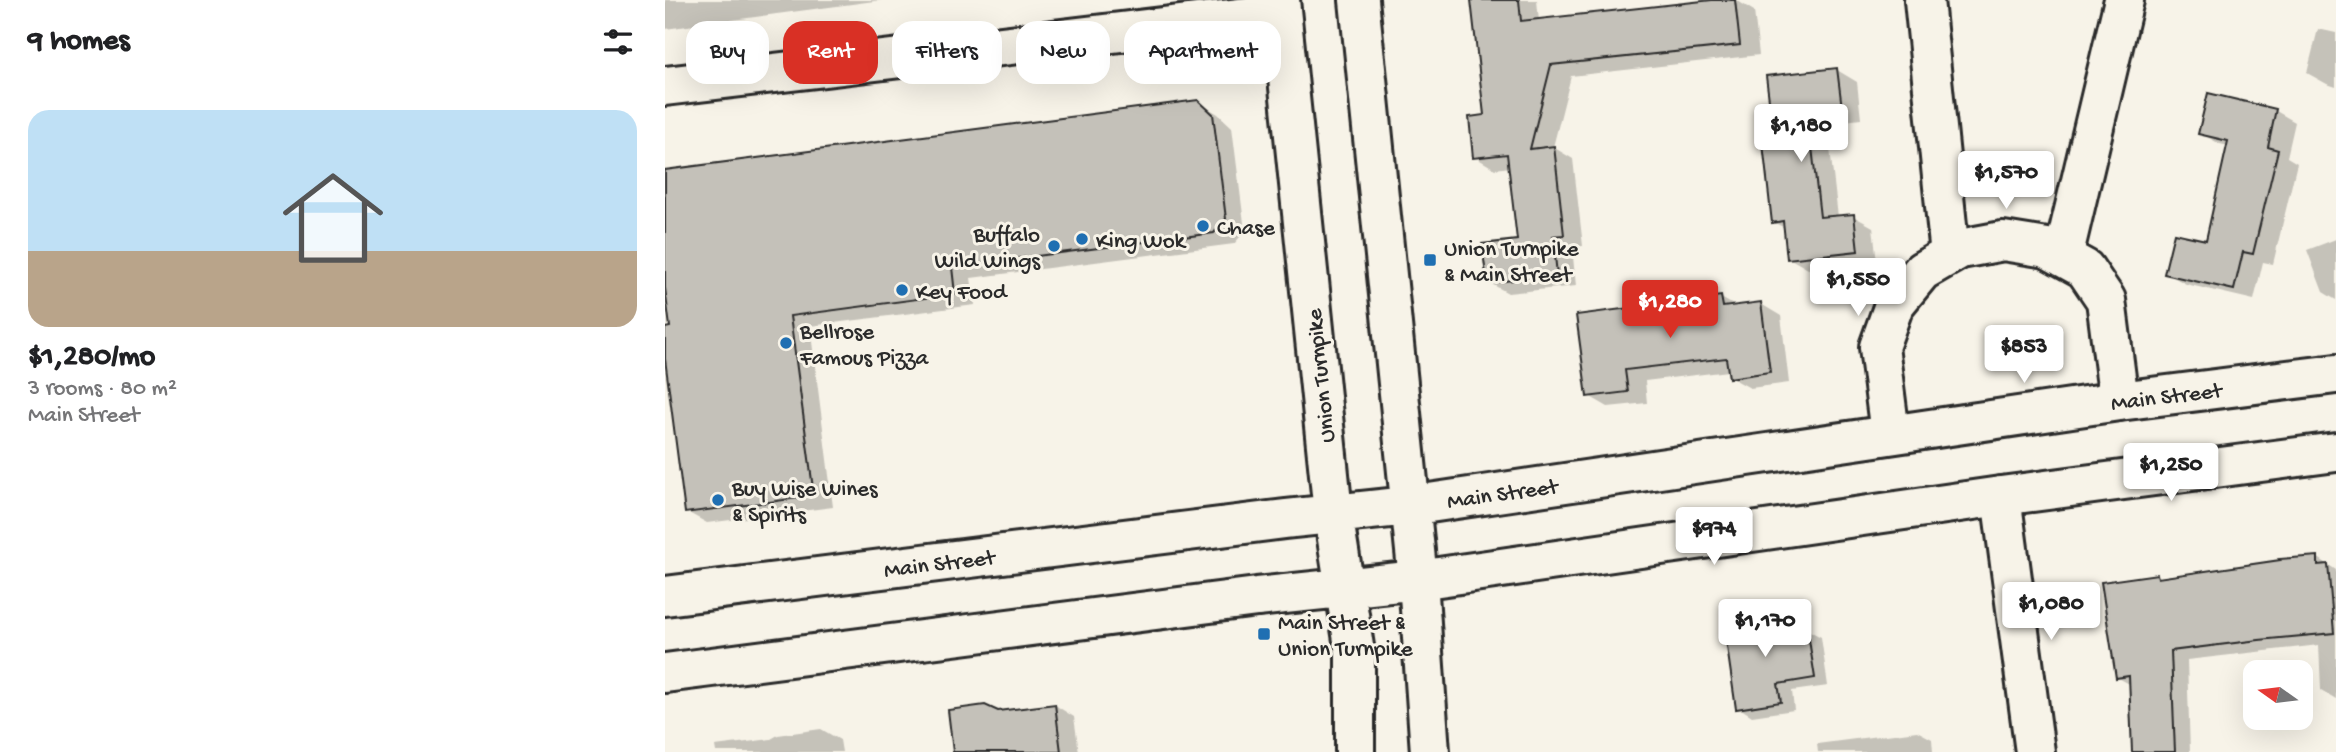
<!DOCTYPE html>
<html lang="en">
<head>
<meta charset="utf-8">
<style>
	:root { --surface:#fff; --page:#f6f6f6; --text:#202124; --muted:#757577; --accent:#d93025 }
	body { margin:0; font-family:"Gochi Hand",sans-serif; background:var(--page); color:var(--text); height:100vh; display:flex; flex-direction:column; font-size:26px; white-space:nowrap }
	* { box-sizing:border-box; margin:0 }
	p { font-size:23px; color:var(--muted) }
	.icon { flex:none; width:38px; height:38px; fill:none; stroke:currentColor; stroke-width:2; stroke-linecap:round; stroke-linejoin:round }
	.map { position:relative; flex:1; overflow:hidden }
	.drawer { display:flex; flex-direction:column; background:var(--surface); width:665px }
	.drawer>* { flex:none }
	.banner { position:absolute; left:21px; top:21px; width:665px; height:63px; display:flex; gap:14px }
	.needle { width:46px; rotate:284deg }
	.buttons { position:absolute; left:1578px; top:660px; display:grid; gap:14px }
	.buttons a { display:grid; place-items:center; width:70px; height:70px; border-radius:14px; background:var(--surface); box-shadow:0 7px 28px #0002; font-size:35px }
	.price { position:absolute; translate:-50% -60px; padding:0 16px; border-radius:7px; background:#fff; color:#222; font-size:23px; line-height:46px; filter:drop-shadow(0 2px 4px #0008) }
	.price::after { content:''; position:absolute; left:50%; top:42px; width:21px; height:16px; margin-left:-10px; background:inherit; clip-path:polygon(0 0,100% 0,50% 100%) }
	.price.on { background:var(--accent); color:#fff }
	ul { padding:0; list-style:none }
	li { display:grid; align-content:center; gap:14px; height:371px; padding:0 28px }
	li span { display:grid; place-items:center; height:217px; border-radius:21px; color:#555 }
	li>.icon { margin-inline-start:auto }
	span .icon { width:126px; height:126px; fill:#fffc; stroke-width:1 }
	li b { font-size:30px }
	h2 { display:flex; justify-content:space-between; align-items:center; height:84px; padding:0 28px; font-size:30px }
	.tag { padding:0 24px; border-radius:21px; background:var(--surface); box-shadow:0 7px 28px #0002; font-size:24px; line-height:63px }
	.tag.on { background:var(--accent); color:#fff }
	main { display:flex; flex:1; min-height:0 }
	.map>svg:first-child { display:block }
	.shadow { fill:#0003 }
	.building { fill:#c4c1b9; stroke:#2b2b2b; stroke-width:2 }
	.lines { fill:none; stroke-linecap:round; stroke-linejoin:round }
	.minor-casing { stroke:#2b2b2b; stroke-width:44 }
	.secondary-casing { stroke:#2b2b2b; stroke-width:44 }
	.primary-casing { stroke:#2b2b2b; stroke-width:44 }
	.minor { stroke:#f7f3e8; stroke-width:38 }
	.secondary { stroke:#f7f3e8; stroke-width:38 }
	.primary { stroke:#f7f3e8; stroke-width:38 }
	.poi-dot { fill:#1f6fb2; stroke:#f7f3e8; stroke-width:2.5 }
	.labels { text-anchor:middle; stroke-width:6; stroke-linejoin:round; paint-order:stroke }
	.poi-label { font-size:23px; fill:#2b2b2b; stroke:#f7f3e8; text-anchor:start }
	.street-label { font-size:23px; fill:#2b2b2b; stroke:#f7f3e8 }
</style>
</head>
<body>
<main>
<section class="drawer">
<h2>9 homes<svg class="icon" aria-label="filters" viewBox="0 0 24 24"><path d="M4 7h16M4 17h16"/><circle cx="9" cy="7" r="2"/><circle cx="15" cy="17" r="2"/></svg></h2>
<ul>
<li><span style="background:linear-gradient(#bfe0f5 65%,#b9a48a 0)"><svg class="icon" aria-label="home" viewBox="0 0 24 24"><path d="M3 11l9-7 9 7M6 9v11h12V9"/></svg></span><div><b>$1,280/mo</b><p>3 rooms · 80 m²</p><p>Main Street</p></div></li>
</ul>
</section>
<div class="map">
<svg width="1671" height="752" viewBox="0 0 1671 752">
	<rect width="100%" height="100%" fill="#f7f3e8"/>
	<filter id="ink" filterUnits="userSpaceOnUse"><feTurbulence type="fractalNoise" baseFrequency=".0143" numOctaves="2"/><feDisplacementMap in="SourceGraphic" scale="14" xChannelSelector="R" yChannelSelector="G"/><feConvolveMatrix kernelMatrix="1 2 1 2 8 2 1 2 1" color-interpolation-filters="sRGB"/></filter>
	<g filter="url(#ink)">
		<path class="shadow" d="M0 0H217L0 29Z
			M808 0H872L874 21 1062 0H1071L1089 11 1094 55 906 76 888 147 908 159 918 246 907 247 911 286 843 293 823 282 854 242 845 167 830 169 810 157 821 117Z
			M1653 29 1671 33V87L1662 84 1642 73Z
			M1172 70 1192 82 1196 119 1162 123 1173 217 1188 216 1208 227 1212 262 1143 269 1124 258 1120 228 1108 222V118Z
			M1544 95 1611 111 1630 122 1622 157 1632 163 1608 264 1598 262 1589 300 1521 284 1501 273 1542 242 1564 146 1555 144 1535 133Z
			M533 102 553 114 567 127 580 231 569 244 306 278 310 305 145 326 168 507 42 523 22 512 0 345V330L7 329 0 274V171Z
			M1671 239V300L1658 292 1642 250Z
			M1056 298 1072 307 1096 304 1116 316 1124 383 1085 388 1065 377 1064 371 980 381 982 403 943 407 924 396Z
			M1652 557 1671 570V699L1656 690 1654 645 1522 660 1525 752H1469L1466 685 1452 677 1492 575 1498 579Z
			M1100 614 1115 622 1116 633 1141 629 1156 637 1163 686 1127 691 1129 710 1087 716 1073 707Z
			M390 705 409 717 414 752H290L333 713Z
			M156 729 175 740 177 752H51L50 746 106 739 113 735Z
			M1252 731 1267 739 1268 752H1153L1152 744Z"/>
		<path class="building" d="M806 0H854L856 21 1047 0H1070L1075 45 886 65 865 149 889 146 899 235 888 236 892 275 822 283 817 244 852 240 842 154 808 158 804 117 819 115Z
			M1172 68 1177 108 1143 112 1155 217 1189 214 1193 251 1122 259 1118 221 1107 223 1095 117 1106 116 1101 76Z
			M1543 93 1611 109 1603 147 1613 150 1588 254 1578 252 1569 290 1499 274 1509 233 1541 240 1563 141 1533 134Z
			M533 100 548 114 561 219 549 233 287 267 290 294 125 316 149 496 20 513 0 359V328L5 327 0 288V170Z
			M1056 296 1058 307 1096 302 1105 372 1064 378 1061 358 960 370 963 392 922 397 911 315Z
			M1653 556V565L1663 564 1669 633 1594 640 1506 651 1510 752H1467L1464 676 1451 678 1436 582 1492 574 1493 578 1615 560 1614 559Z
			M1101 612 1104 633 1142 627 1150 678 1113 684 1116 702 1071 709 1058 619Z
			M390 704 396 752H288L283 710 320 705 333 711Z"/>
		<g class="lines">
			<g class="minor-casing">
				<path id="minor" d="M1259 0 1285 255
					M0 86 616 13
					M1398 257 1459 0
					M1225 434 1214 347 1229 305 1257 271 1295 249 1338 241 1382 248 1420 269 1441 300 1454 401
					M1336 496 1370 752"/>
			</g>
			<g class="secondary-casing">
				<path id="secondary" d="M744 506 1454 401 1671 374
					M753 580 1336 496 1671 452"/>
			</g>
			<g class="primary-casing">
				<path id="primary" d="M615 0 668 513 690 653V752
					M694 0 753 580 765 752
					M0 596 620 519 744 506
					M0 673 592 597 753 580"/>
			</g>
			<use href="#minor" class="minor"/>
			<use href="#secondary" class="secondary"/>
			<use href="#primary" class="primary"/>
		</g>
	</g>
	<g class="poi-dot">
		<circle cx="538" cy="226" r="7"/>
		<circle cx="417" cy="239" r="7"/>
		<circle cx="389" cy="246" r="7"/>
		<rect x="758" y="253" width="14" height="14" rx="3.5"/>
		<circle cx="237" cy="290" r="7"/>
		<circle cx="121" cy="343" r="7"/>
		<circle cx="53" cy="500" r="7"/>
		<rect x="592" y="627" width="14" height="14" rx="3.5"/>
	</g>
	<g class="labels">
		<g class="poi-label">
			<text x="552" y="234">Chase</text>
			<text x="375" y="241" text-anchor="end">Buffalo<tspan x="375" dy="26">Wild Wings</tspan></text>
			<text x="431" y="247">King Wok</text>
			<text x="779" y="255">Union Turnpike<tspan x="779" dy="26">&amp; Main Street</tspan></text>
			<text x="251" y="298">Key Food</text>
			<text x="135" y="338">Bellrose<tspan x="135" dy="26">Famous Pizza</tspan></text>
			<text x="67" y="495">Buy Wise Wines<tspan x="67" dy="26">&amp; Spirits</tspan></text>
			<text x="613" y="629">Main Street &amp;<tspan x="613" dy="26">Union Turnpike</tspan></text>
		</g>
		<g class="street-label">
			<text transform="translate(654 376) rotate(-96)" y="8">Union Turnpike</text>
			<text transform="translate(1501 395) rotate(-7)" y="8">Main Street</text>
			<text transform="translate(837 492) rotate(-8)" y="8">Main Street</text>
			<text transform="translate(274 562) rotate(-7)" y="8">Main Street</text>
		</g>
	</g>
</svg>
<div class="buttons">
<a><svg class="needle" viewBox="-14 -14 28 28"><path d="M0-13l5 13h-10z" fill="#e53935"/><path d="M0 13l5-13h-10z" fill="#757577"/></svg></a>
</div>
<b class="price" style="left:1136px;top:164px">$1,180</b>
<b class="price" style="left:1341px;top:211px">$1,570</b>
<b class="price" style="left:1193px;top:318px">$1,550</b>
<b class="price on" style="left:1005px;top:340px">$1,280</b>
<b class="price" style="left:1359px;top:385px">$853</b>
<b class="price" style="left:1506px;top:503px">$1,250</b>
<b class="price" style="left:1049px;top:567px">$974</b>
<b class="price" style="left:1386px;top:642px">$1,080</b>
<b class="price" style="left:1100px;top:659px">$1,170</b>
<div class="banner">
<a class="tag">Buy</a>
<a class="tag on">Rent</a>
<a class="tag">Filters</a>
<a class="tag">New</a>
<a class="tag">Apartment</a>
</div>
</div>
</main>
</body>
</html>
